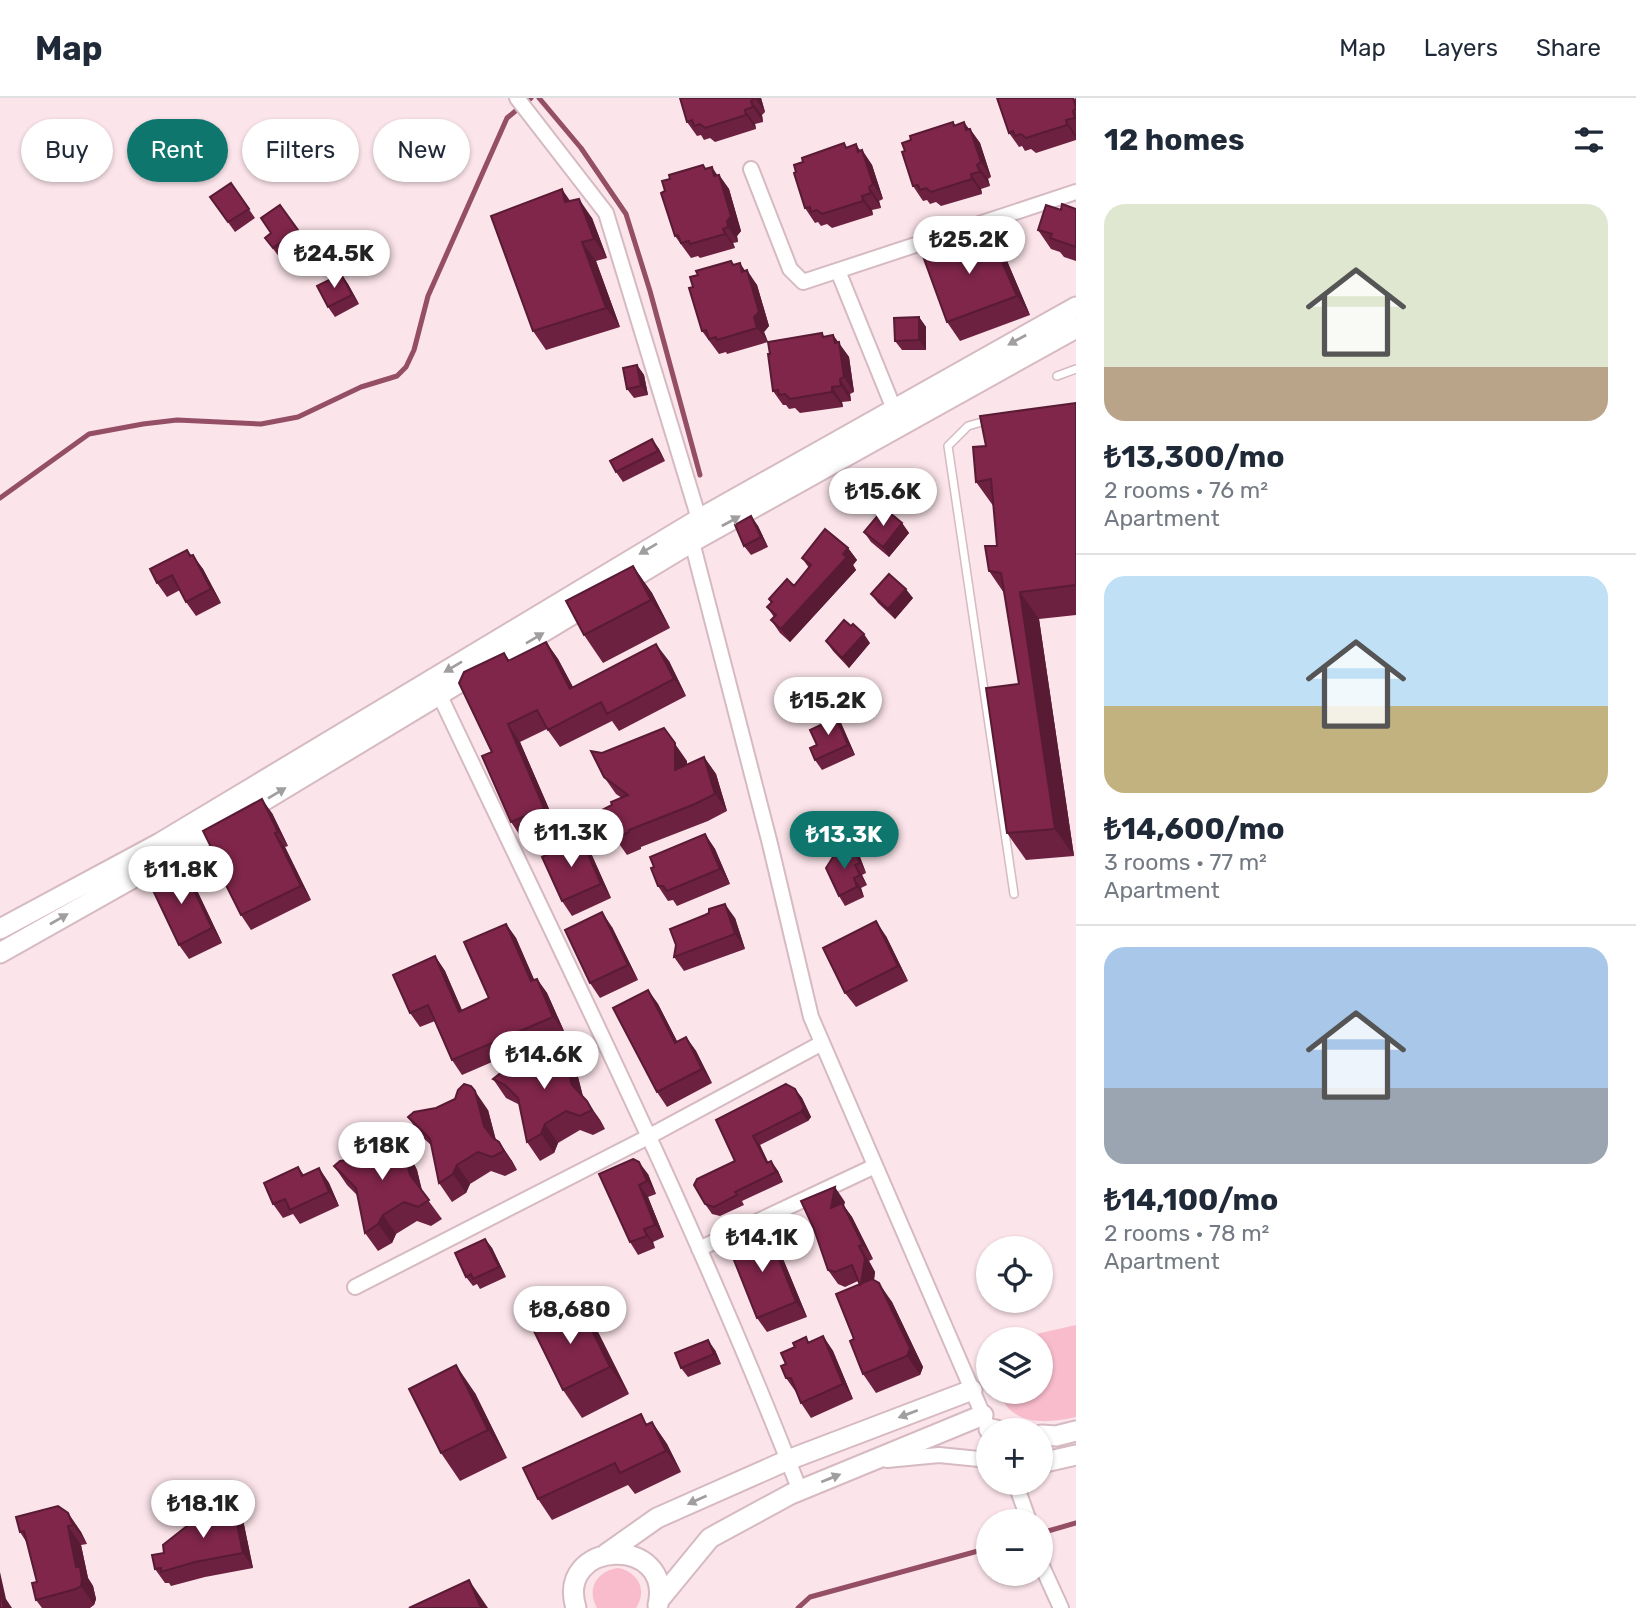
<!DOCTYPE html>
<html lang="en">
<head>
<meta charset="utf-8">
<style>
	:root { --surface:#fff; --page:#f6f6f7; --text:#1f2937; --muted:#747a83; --line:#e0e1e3; --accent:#0f766e }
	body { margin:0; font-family:Rubik,sans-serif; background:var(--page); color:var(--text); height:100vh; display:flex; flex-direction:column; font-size:26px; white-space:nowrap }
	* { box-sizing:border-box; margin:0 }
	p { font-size:23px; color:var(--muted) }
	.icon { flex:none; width:38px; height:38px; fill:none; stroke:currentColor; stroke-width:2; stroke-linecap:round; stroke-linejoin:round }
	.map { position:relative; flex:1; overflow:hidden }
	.panel { display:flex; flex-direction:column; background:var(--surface); width:560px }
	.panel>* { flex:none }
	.banner { position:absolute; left:21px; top:21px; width:665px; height:63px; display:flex; gap:14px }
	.buttons { position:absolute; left:976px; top:1138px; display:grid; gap:14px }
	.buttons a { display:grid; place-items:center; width:77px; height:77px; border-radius:50%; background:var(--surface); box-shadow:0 2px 5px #0004; font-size:35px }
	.price { position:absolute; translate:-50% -60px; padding:0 16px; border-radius:24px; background:#fff; color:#222; font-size:23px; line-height:46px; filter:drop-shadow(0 2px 4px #0008) }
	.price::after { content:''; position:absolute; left:50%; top:42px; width:21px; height:16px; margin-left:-10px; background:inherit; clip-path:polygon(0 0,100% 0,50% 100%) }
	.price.active { background:var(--accent); color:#fff }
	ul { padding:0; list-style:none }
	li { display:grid; align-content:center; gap:14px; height:371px; padding:0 28px }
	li+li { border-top:2px solid var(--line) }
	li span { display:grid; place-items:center; height:217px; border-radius:21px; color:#555 }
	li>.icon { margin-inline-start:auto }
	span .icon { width:126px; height:126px; fill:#fffc; stroke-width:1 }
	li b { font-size:30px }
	h2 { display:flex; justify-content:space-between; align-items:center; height:84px; padding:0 28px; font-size:30px }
	.pill { padding:0 24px; border-radius:32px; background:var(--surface); box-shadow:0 2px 5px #0004; font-size:24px; line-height:63px }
	.pill.active { background:var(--accent); color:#fff }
	header { display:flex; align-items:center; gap:42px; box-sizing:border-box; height:98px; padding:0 35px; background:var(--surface); border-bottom:2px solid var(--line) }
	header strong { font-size:33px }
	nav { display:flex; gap:38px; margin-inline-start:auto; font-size:24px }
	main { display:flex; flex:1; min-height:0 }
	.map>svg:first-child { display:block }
	.green { fill:#f8bccd }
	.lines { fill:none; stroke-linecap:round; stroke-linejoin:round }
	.stream { stroke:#944e66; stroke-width:5 }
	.lane-casing { stroke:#d6bac2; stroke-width:10 }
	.street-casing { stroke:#d6bac2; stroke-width:18 }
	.secondary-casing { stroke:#d6bac2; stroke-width:23 }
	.lane { stroke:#fff; stroke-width:7 }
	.street { stroke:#fff; stroke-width:14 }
	.secondary { stroke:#fff; stroke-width:19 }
	.wall { fill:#6d2140 }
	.shaded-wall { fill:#591b34 }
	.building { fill:#7f264a; stroke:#591b34; stroke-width:2 }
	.oneway { fill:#a19e9f }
</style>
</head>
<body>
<header>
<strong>Map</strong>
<nav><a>Map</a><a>Layers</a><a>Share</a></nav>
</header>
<main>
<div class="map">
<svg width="1076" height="1510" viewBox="0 0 1076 1510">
	<rect width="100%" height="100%" fill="#fbe4ea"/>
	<path class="green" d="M1076 1227V1319C1044 1326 1011 1328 998 1293H1041V1241H1014Z
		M618 1470C638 1474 648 1492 636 1510H597C586 1491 597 1473 618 1470Z"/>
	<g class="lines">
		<path class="stream" d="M539 0 581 50 626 116 650 193 700 377
			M0 400 89 336 143 326 177 322 261 326 298 319 361 289 397 278 406 269 414 252 428 198 507 20 531 0
			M1041 1435 1076 1425
			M798 1510 810 1499 989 1450"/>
		<g class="lane-casing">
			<path id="lane" d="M1057 278 1076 271
				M989 322 968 328 948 348 1014 796"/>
		</g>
		<g class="street-casing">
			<path id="street" d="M517 0 606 115 699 421 692 444 770 746 811 919 986 1324
				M751 71 790 171 803 184 1076 94
				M838 173 894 311
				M440 598C564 860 695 1121 800 1393
				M699 1151 875 1068
				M355 1189 648 1039 822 945
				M887 1362 939 1357 989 1362
				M1015 1384 1029 1423
				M1041 1466 1061 1510"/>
		</g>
		<g class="secondary-casing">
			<path id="secondary" d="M0 831 160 745 699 421 1076 209
				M0 855 179 754 692 444 1076 230
				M989 1331 996 1332
				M1041 1337 1056 1338 1076 1333
				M1041 1365 1076 1357
				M606 1456 657 1420 788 1362 972 1292
				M659 1502 710 1440 791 1396 983 1317
				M576 1510C555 1441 674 1437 658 1507"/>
		</g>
		<use href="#lane" class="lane"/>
		<use href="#street" class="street"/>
		<use href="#secondary" class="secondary"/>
	</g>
	<path class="wall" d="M680 0H761L765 14 762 17 763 24 755 26 756 31 715 44 710 40 704 42 701 37 697 38 687 24Z
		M1076 0V42L1036 55 1031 51 1025 53 1022 48 1019 49 1009 35Z
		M955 27 970 31 980 45 991 79 988 81 990 88 981 91 982 96 941 108 936 104 930 106 927 102 923 103 913 88 905 53 911 42Z
		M847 49 862 52 872 67 883 101 879 103 881 110 872 112 873 117 832 130 827 126 821 128 818 124 815 125 805 110Z
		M705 71 717 77H719L729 91 741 133 737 138 738 144 733 145 735 150 700 160 698 158 691 160 675 138 665 93Z
		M231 85 255 120 235 134 210 99Z
		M571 103 592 120 607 160 596 163 620 229 546 252 533 233Z
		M280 107 305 142 280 160 265 140 271 135Z
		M1076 111V163L1064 159 1060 154 1051 151 1038 132 1061 112Z
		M988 132 1002 151 1030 217 960 243 947 224Z
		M733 167 745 173 757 187 769 228 764 234 768 244 727 256 726 254 719 256 702 233 693 189Z
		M341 176 348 186 359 206 335 219 328 209Z
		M919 219 926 229V252H902L895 243Z
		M833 237 849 259 854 294 850 296 851 303 842 304 843 309 800 315 795 310 789 311 786 307H783L773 293 825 239Z
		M637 267 644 277 648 297 634 300 627 291Z
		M1076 305V517L1039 521 1074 758 1026 762 1007 735 1019 586 1004 495 989 473 997 448 994 409 976 384 986 348Z
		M652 341 659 351 665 363 623 384 616 374Z
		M751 418 758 428 768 449 751 457 744 448Z
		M902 425 909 435 889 459 871 444 864 434Z
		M848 450 857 462 853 467 856 472 790 544 780 535 771 522 774 519 767 509 771 505 769 501 794 488 809 470 802 460Z
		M187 452 203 471 221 505 196 518 186 504 180 492 167 499 157 485Z
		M633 468 652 495 670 530 603 565 584 537Z
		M871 496 913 500 895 521 878 505Z
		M826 543 870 545 849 570 833 553Z
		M546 544 558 561 573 589 669 563 686 598 619 633 612 623 560 649 547 631 520 644 556 727 523 742 511 724 492 654 504 555 510 563Z
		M834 615 841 625 855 657 822 672 815 662 817 647 823 626Z
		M602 655 687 663V667L704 659 716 676 727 713 708 723 641 749V751L627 757 615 740 612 707 622 700 616 696 604 679Z
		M272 715 288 748 285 749 311 802 251 832 241 817 228 783Z
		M705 736 715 751 730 786 677 808 673 802 668 803 658 788Z
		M580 738 590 753 611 800 572 818 562 803 548 756Z
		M860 759 866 775 862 777 867 787 861 790 864 799 845 808 839 798Z
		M193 784 222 845 189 861 179 847Z
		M735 820 745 851 684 873 674 859Z
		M506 826 516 840 534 882 537 881 547 895 564 933 462 977 452 962 435 923 420 929 410 915 435 858 445 873 462 913 489 900Z
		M612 829 638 882 600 900 590 885Z
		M886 838 908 883 856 909 845 895Z
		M648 892 658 906 677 943 686 939 696 953 712 985 667 1009 657 994Z
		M576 971 583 999 600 1022 605 1031 593 1037 580 1032 558 1045 554 1055 540 1063 527 1044 520 1007 506 1000 493 981Z
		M795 991 802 1000 811 1019 808 1023 760 1047 768 1064 771 1063 778 1073 783 1084 742 1103 744 1107 720 1118 712 1116 705 1106 735 1063 716 1022Z
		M488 1012 496 1042 499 1044 512 1063 517 1072 505 1078 491 1073 470 1086 466 1095 452 1104 439 1085 432 1048 421 1038 408 1019Z
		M393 1033 407 1052 417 1072 422 1094 442 1121 431 1128 417 1123 396 1136 392 1145 378 1153 365 1135 358 1098 347 1087 334 1068 362 1060 381 1051Z
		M298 1069 304 1077 319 1070 329 1085 339 1108 300 1126 293 1116 283 1120 273 1106Z
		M599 1076H648L656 1096 648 1099 664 1139 653 1144 655 1150 638 1157 630 1144Z
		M845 1104 844 1108 852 1119 873 1161 869 1163 875 1174 874 1182 892 1204 923 1269 920 1277 876 1295 863 1276 854 1241 860 1187 858 1183 845 1189 838 1186 828 1172Z
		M485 1141 492 1150 506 1179 480 1191 477 1186 473 1188 466 1179Z
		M782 1152 781 1156 807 1219 767 1234 757 1220Z
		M597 1232 629 1296 582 1320 563 1292Z
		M823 1238 833 1253 853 1301 811 1320 801 1305 796 1294 786 1280V1266L809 1244Z
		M715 1252 721 1266 688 1279 681 1270Z
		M475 1295 507 1360 460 1383 441 1355Z
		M652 1324 667 1346 681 1374 635 1396 628 1387 552 1422 538 1401Z
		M68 1415 81 1434 87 1446 81 1447 88 1480 93 1488 96 1501 94 1507 90 1510H42L36 1502 37 1484 27 1445 20 1434Z
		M242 1417 253 1470 205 1479 171 1488 169 1485H165L155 1471 164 1455Z"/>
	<path class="shaded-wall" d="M755 0H761L765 14Z
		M751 3 762 17 763 24 753 9Z
		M745 12 755 26 756 31 746 17Z
		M1066 22 1076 37V40L1067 27Z
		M964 24 972 35 970 31 980 45 991 79 981 64 966 32Z
		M856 46 863 57 862 52 872 67 883 101 873 86 858 54Z
		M977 67 988 81 990 88 980 74Z
		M712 69 720 81 719 77 729 91 741 133 737 138 738 144 728 129Z
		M971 76 981 91 982 96 972 81Z
		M869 89 879 103 881 110 871 95Z
		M562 91 575 110 565 104Z
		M862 98 872 112 873 117 863 103Z
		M579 101 592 120 607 160 594 141Z
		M723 131 733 145 735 150 725 136Z
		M988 132 1002 151 1030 217 1017 198Z
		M582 144 596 163 620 229 606 210Z
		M740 165 748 177 747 172 757 187 769 228 764 234 768 244 757 230Z
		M341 176 348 186 359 206 352 197Z
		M919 219 926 229V252L919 242Z
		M833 237 849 259 854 294 844 279Z
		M637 267 644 277 648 297 641 288Z
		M840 281 850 296 851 303 841 288Z
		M832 289 842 304 843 309 832 294Z
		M652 341 659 351 665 363 658 353Z
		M751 418 758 428 768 449 761 439Z
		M902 425 909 435 889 459 883 449Z
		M848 450 857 462 853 467 856 472 790 544 781 531Z
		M193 457 203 471 221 505 211 491Z
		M633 468 652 495 670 530 651 502Z
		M906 491 913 500 895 521 888 511Z
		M1020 494 1039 521 1074 758 1055 731Z
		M864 536 870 545 849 570 842 560Z
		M546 544 558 561 583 608 570 591Z
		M656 546 669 563 686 598 674 581Z
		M834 615 841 625 855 657 848 647Z
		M508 626 520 644 556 727 544 710Z
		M664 630 687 663V689L675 672Z
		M704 659 716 676 727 713 715 696Z
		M262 701 272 715 288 748 278 734Z
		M275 735 285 749 311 802 301 788Z
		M705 736 715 751 730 786 720 771Z
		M580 738 590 753 611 800 601 786Z
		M853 749 860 759 866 775 860 765Z
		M855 767 862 777 867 787 860 777Z
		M183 770 193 784 222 845 212 830Z
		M854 780 861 790 864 799 857 789Z
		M725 806 735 820 745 851 735 836Z
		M602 814 612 829 638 882 628 867Z
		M876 823 886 838 908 883 898 868Z
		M506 826 516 840 541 897 531 883Z
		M435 858 445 873 469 928 459 914Z
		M537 881 547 895 564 933 553 919Z
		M648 892 658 906 685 959 675 945Z
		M686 939 696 953 712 985 702 971Z
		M563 952 576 971 585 1006 572 987Z
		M795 991 802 1000 811 1019 808 1023 801 1014Z
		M475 993 488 1012 497 1047 484 1028Z
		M587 1003 600 1022 605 1031 592 1012Z
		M545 1026 558 1045 554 1055 541 1036Z
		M393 1033 407 1052 417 1072 423 1096 410 1077Z
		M753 1038 760 1047 773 1075 767 1065Z
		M499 1044 512 1063 517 1072 504 1053Z
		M771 1063 778 1073 783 1084 776 1074Z
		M639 1064 648 1076 656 1096 647 1083Z
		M457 1067 470 1086 466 1095 453 1076Z
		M319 1070 329 1085 339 1108 329 1094Z
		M639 1087 648 1099 664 1139 655 1127Z
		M835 1089 845 1104 844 1108 852 1119 873 1161 863 1147 831 1110Z
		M383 1117 396 1136 392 1145 378 1126Z
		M644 1131 653 1144 655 1150 647 1138Z
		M772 1138 782 1152 781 1156 807 1219 796 1204 771 1141Z
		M485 1141 492 1150 506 1179 499 1169Z
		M859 1148 869 1163 875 1174 871 1204 861 1190Z
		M879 1185 892 1204 923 1269 920 1277 907 1258Z
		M578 1204 597 1232 629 1296 610 1269Z
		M823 1238 833 1253 853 1301 843 1286Z
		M708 1242 715 1252 721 1266 714 1256Z
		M456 1267 475 1295 507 1360 488 1332Z
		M652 1324 667 1346 681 1374 666 1353Z
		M232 1402 242 1417 253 1470 243 1455Z
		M68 1415 81 1434 87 1446 73 1427Z
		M68 1428 81 1447 88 1480 93 1488 96 1501 94 1507 81 1488Z
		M0 1474 6 1501 12 1510H4L0 1503Z
		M469 1482 488 1510H481Z"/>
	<path class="building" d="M680 0H755L751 3 753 9 745 12 746 17 705 30 700 26 694 28 692 22 687 24Z
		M997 0H1073L1076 10 1073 13 1075 20 1066 22 1067 27 1026 40 1021 36 1015 38 1013 33 1009 35Z
		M953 24 954 28 964 24 966 32 970 31 981 64 977 67 980 74 971 76 972 81 931 94 926 90 920 92 918 87 913 88 902 54 905 53 902 45 911 42 910 38Z
		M844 45 846 50 856 46 858 54 862 52 873 86 869 89 871 95 862 98 863 103 822 116 817 112 811 114 810 109 805 110 794 75 796 74 794 67 803 64 802 60Z
		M703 67 705 71 712 69 714 78 719 77 731 118 727 123 728 129 723 131 725 136 690 146 689 143 681 145 678 137 675 138 661 95 665 93 662 83 670 81 669 77Z
		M231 85 249 111 228 124 210 99Z
		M562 91 565 104 579 101 594 141 582 144 606 210 533 233 491 118Z
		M1062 106 1076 111V149L1050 140 1052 136 1038 132 1046 107 1061 112Z
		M280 107 298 132 273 150 265 140 271 135 261 120Z
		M988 132 1017 198 947 224 923 158Z
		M731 163 733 167 740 165 742 174 747 172 759 214 754 219 757 230 717 242 716 239 709 241 706 232 702 233 689 190 693 189 690 179 698 177 696 173Z
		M341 176 352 197 328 209 317 188Z
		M919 219V242L895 243 894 220Z
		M822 235 823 239 833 237 835 245 839 244 844 279 840 281 841 288 832 289V294L790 301 785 296 779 297 778 292 773 293 768 256H770L768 244Z
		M637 267 641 288 627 291 623 270Z
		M1076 305V487L1020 494 1055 731 1007 735 986 590 1019 586 1001 475 989 473 985 448H997L991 381 976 384 973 349 986 348 980 318Z
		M652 341 658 353 616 374 610 363Z
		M884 410 902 425 883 449 864 434Z
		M751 418 761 439 744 448 735 427Z
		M825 431 848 450 843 456 847 459 781 531 771 522 776 517 767 509 772 504 769 501 787 481 794 488 811 467 802 460Z
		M187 452 190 458 193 457 211 491 186 504 172 477 157 485 150 471Z
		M633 468 651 502 584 537 566 503Z
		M889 476 906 491 888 511 871 496Z
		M844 522 851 528 853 526 864 536 842 560 826 543Z
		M546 544 570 591 656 546 674 581 607 616 601 604 548 632 537 612 508 626 544 710 511 724 482 658 492 654 459 585 464 574 504 555 508 563Z
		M834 615 848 647 815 662 810 650 817 647 810 632 823 626 820 621Z
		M664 630 675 645V672L704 659 715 696 695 706 629 732V734L615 740 602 712 612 707 611 704 628 697 604 679 591 653 602 655Z
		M262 701 278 734 275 735 301 788 241 817 225 785 228 783 203 733Z
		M705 736 720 771 667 793 663 788H658L651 770 654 769 650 759Z
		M580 738 601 786 562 803 542 759 548 756 547 753Z
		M853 749 860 765 855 767 860 777 854 780 857 789 839 798 826 770 833 759Z
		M183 770 212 830 179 847 150 786Z
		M725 806 735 836 674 859 676 847 670 831 705 817 709 815V811Z
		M602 814 628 867 590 885 565 832Z
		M876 823 898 868 845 895 823 850Z
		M506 826 531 883 537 881 553 919 452 962 428 907 410 915 393 877 435 858 459 914 489 900 464 844Z
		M648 892 675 945 686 939 702 971 657 994 613 910Z
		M553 945 559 947 563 952 572 987 587 1003 592 1012 580 1018 566 1013 545 1026 541 1036 527 1044 518 1000 505 987 493 981 503 973 524 970 543 960 546 951Z
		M464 986 471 988 475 993 484 1028 493 1040 499 1044 504 1053 492 1059 478 1054 457 1067 453 1076 439 1085 430 1041 408 1019 414 1014 436 1010 455 1001 458 992Z
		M786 986 795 991 804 1009 801 1014 753 1038 767 1065 771 1063 776 1074 735 1094 737 1097 714 1109 705 1106 694 1087 697 1081 735 1063 716 1022Z
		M393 1033 404 1053 410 1077 429 1102 418 1109 404 1104 383 1117 378 1126 365 1135 356 1090 334 1068 340 1063 362 1060 381 1051 384 1041Z
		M633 1061 639 1064 647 1083 639 1087 655 1127 644 1131 647 1138 630 1144 599 1076Z
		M298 1069 302 1078 319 1070 329 1094 290 1112 285 1101 273 1106 264 1085Z
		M835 1089 831 1110 842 1105 863 1147 859 1148 865 1160 861 1186 860 1187 852 1167 835 1174 828 1172 814 1131 801 1103Z
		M766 1131 772 1138 771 1141 796 1204 757 1220 730 1152 733 1146Z
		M485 1141 499 1169 473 1181 471 1176 466 1179 455 1155Z
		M872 1181 879 1185 910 1250 907 1258 863 1276 850 1243 854 1241 836 1196Z
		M578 1204 610 1269 563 1292 531 1227Z
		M823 1238 843 1286 801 1305 791 1280H786L781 1268 786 1266 781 1255 795 1249 793 1245 806 1239 808 1245Z
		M708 1242 714 1256 681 1270 675 1255Z
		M456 1267 488 1332 441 1355 409 1291Z
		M641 1316 646 1327 652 1324 666 1353 620 1375 615 1365 538 1401 523 1370Z
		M232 1402 243 1455 195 1464 161 1474V1470L155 1471 152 1457 164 1455 163 1447 192 1424Z
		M58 1408 68 1415 73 1427 68 1428 76 1469H80L82 1482 81 1488 76 1491 36 1502 32 1485 37 1484 24 1433 20 1434 16 1419Z
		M469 1482 481 1510H409Z
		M0 1495H1L4 1510H0Z"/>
	<defs><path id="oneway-solid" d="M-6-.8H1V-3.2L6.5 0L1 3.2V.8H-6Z" transform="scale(1.75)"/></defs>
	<g class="oneway">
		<use href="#oneway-solid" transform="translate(1017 242) rotate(151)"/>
		<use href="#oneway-solid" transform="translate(731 423) rotate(-29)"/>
		<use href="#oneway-solid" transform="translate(648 451) rotate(149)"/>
		<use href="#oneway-solid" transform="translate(535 540) rotate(-31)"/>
		<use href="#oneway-solid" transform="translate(453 569) rotate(149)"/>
		<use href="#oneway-solid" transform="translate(277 695) rotate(-31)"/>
		<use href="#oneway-solid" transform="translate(59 821) rotate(-30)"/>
		<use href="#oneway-solid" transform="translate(908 1316) rotate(159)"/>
		<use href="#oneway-solid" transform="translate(831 1380) rotate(-22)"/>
		<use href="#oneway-solid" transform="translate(697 1402) rotate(156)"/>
	</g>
</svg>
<div class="buttons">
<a><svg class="icon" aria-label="locate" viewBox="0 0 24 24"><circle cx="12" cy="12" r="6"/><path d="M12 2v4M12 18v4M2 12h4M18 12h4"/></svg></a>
<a><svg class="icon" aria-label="layers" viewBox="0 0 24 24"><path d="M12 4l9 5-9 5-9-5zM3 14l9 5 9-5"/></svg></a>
<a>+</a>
<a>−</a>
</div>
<b class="price" style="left:969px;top:178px">₺25.2K</b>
<b class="price" style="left:334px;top:192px">₺24.5K</b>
<b class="price" style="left:883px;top:430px">₺15.6K</b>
<b class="price" style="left:828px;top:639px">₺15.2K</b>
<b class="price" style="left:571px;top:771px">₺11.3K</b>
<b class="price active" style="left:844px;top:773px">₺13.3K</b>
<b class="price" style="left:181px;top:808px">₺11.8K</b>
<b class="price" style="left:544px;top:993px">₺14.6K</b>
<b class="price" style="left:382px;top:1084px">₺18K</b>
<b class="price" style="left:762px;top:1176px">₺14.1K</b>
<b class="price" style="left:570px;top:1248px">₺8,680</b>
<b class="price" style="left:203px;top:1442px">₺18.1K</b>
<div class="banner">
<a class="pill">Buy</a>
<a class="pill active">Rent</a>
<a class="pill">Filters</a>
<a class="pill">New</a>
</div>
</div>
<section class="panel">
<h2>12 homes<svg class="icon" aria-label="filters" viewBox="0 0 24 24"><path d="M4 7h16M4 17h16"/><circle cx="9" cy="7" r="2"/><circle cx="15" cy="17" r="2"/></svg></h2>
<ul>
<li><span style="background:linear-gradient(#dfe7d0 75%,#b9a48a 0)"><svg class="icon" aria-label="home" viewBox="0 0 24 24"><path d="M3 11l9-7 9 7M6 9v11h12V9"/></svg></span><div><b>₺13,300/mo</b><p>2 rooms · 76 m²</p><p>Apartment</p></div></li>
<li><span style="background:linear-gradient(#bfe0f5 60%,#c2b280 0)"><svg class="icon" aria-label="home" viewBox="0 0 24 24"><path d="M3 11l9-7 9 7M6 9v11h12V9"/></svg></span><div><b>₺14,600/mo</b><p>3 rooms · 77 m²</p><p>Apartment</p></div></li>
<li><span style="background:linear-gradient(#a9c7e8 65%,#9aa5b1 0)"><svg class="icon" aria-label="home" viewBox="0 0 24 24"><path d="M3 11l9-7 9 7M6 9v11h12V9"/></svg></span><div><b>₺14,100/mo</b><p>2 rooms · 78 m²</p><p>Apartment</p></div></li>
</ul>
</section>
</main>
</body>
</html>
